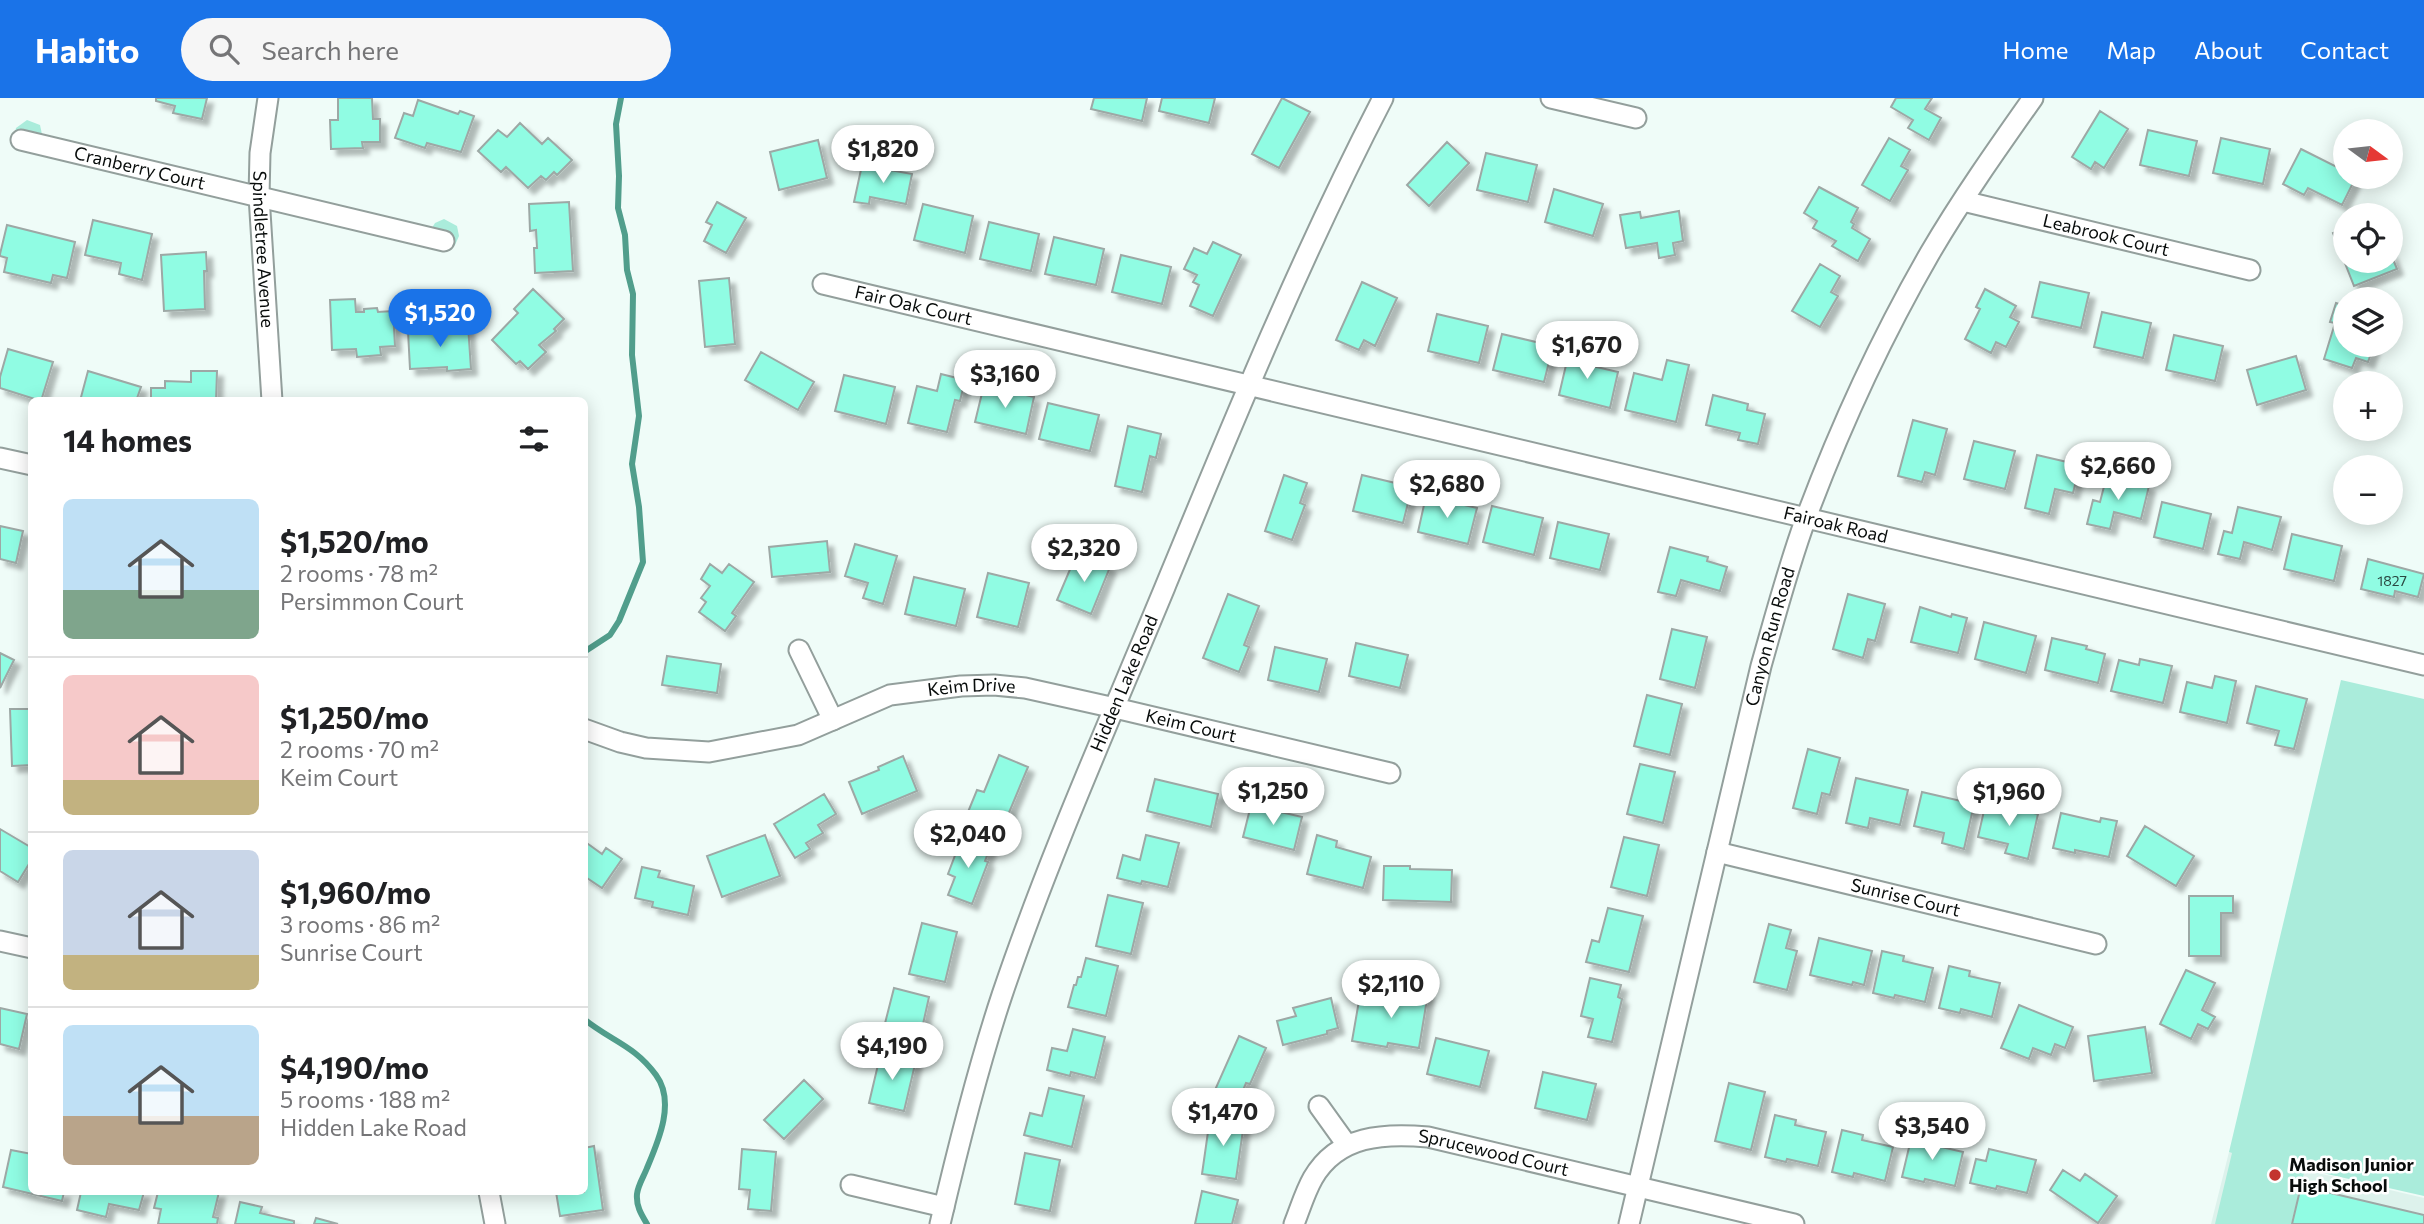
<!DOCTYPE html>
<html lang="en">
<head>
<meta charset="utf-8">
<style>
	:root { --surface:#fff; --page:#f6f6f6; --text:#202124; --muted:#757577; --line:#e0e0e0; --accent:#1a73e8 }
	body { margin:0; font-family:Commissioner,sans-serif; background:var(--page); color:var(--text); height:100vh; display:flex; flex-direction:column; font-size:26px; white-space:nowrap }
	* { box-sizing:border-box; margin:0 }
	p { font-size:23px; color:var(--muted) }
	.icon { flex:none; width:38px; height:38px; fill:none; stroke:currentColor; stroke-width:2; stroke-linecap:round; stroke-linejoin:round }
	.map { position:relative; flex:1; overflow:hidden }
	.details { position:absolute; left:28px; top:299px; width:560px; height:798px; display:flex; flex-direction:column; background:var(--surface); border-radius:10px; box-shadow:0 4px 18px #0003 }
	.details>* { flex:none }
	.needle { width:46px; rotate:105deg }
	.buttons { position:absolute; left:2333px; top:21px; display:grid; gap:14px }
	.buttons a { display:grid; place-items:center; width:70px; height:70px; border-radius:50%; background:var(--surface); box-shadow:0 4px 18px #0003; font-size:35px }
	.price { position:absolute; translate:-50% -60px; padding:0 16px; border-radius:24px; background:#fff; color:#222; font-size:23px; line-height:46px; filter:drop-shadow(0 2px 4px #0008) }
	.price::after { content:''; position:absolute; left:50%; top:42px; width:21px; height:16px; margin-left:-10px; background:inherit; clip-path:polygon(0 0,100% 0,50% 100%) }
	.price.active { background:var(--accent); color:#fff }
	ul { padding:0; list-style:none }
	li { display:flex; align-items:center; gap:21px; height:175px; padding:0 35px }
	li+li { border-top:2px solid var(--line) }
	li span { display:grid; place-items:center; flex:none; width:196px; height:140px; border-radius:10px; color:#555 }
	li>.icon { margin-inline-start:auto }
	span .icon { width:84px; height:84px; fill:#fffc; stroke-width:1 }
	li b { font-size:30px }
	h2 { display:flex; justify-content:space-between; align-items:center; height:84px; padding:0 35px; font-size:30px }
	header { display:flex; align-items:center; gap:42px; box-sizing:border-box; height:98px; padding:0 35px; background:var(--accent); color:#fff }
	header strong { font-size:33px }
	nav { display:flex; gap:38px; margin-inline-start:auto; font-size:24px }
	.search { width:490px; height:63px; background:var(--page); display:flex; align-items:center; gap:18px; box-sizing:border-box; padding:0 24px; border-radius:38px; color:var(--muted); font-size:26px }
	.map>svg:first-child { display:block }
	.built { fill:#ddf2ec }
	.green { fill:#aaecdb }
	.lines { fill:none; stroke-linecap:round; stroke-linejoin:round }
	.stream { stroke:#519e8c; stroke-width:6 }
	.building { fill:#90fce3; stroke:#9da8a5; stroke-width:2; filter:url(#shadow) }
	.street-casing { stroke:#939f9c; stroke-width:23 }
	.street { stroke:#fff; stroke-width:19 }
	.poi-dot { fill:#c3342f; stroke:#fff; stroke-width:2.5 }
	.labels { text-anchor:middle; stroke-width:5; stroke-linejoin:round; paint-order:stroke }
	.number-label { font-size:14px; fill:#2a4841 }
	.street-label { font-size:18px; fill:#080c0b; stroke:#fff }
	.poi-label { font-size:18px; font-weight:bold; fill:#080c0b; stroke:#fff; text-anchor:start }
</style>
</head>
<body>
<header>
<strong>Habito</strong>
<div class="search"><svg class="icon" aria-label="search" viewBox="0 0 24 24"><circle cx="10" cy="10" r="6"/><path d="M15 15l6 6"/></svg>Search here</div>
<nav><a>Home</a><a>Map</a><a>About</a><a>Contact</a></nav>
</header>
<div class="map">
<svg width="2424" height="1126" viewBox="0 0 2424 1126">
	<defs>
		<filter id="shadow"><feDropShadow dx="6" dy="6" stdDeviation="2" flood-color="#0004"/></filter>
	</defs>
	<rect width="100%" height="100%" fill="#effcf8"/>
	<path class="built" d="M2229 1054 2424 1100V1126H2211Z"/>
	<path class="green" d="M27 22 40 27 43 41 14 39 16 30Z
		M444 121 457 128 459 138 455 147 447 151 430 133 435 125Z
		M2341 582 2424 601V1098L2305 1071 2291 1126H2215L2232 1055 2229 1054Z"/>
	<g class="lines">
		<path class="stream" d="M584 554 610 537 619 523 643 464 639 409 632 366 639 318 632 257 633 196 627 172 625 137 618 110 619 78 616 26 621 0
			M584 921C611 943 634 947 656 977 676 1004 658 1044 647 1070 644 1078 638 1087 637 1096 636 1108 641 1116 647 1126"/>
	</g>
	<path class="building" d="M156 0H207L202 21 173 15 175 8 156 3Z
		M338 0H372L373 21H380V44H362L363 50 331 51 330 22H338Z
		M1094 0H1147L1142 23 1091 11Z
		M1162 0H1215L1209 25 1159 13Z
		M1282 0 1310 14 1279 70 1252 56Z
		M1896 0H1932L1925 11 1941 20 1929 42 1908 30 1913 22 1891 9Z
		M418 2 458 16 460 13 474 18 461 54 427 45 425 50 395 40 404 15 413 18Z
		M2100 13 2128 31 2104 70 2095 64 2091 71 2072 59Z
		M520 25 542 46 548 40 572 62 557 77 554 74 546 82 541 78 528 90 506 69 501 74 478 53 498 32 507 39Z
		M2148 32 2197 43 2189 78 2140 67Z
		M1889 40 1910 52 1901 68 1908 72 1890 103 1862 87Z
		M2221 40 2270 51 2263 86 2213 75Z
		M818 42 827 80 779 92 770 54Z
		M1447 44 1469 65 1429 108 1407 87Z
		M2301 51 2345 73V79H2356L2342 107 2308 90 2304 97 2283 86Z
		M1486 55 1537 67 1528 104 1477 92Z
		M862 67 912 76 906 106 870 99 869 106 854 104Z
		M1819 89 1858 110 1851 124 1854 126 1852 130 1870 141 1858 163 1832 148 1836 143 1813 130 1817 123 1804 115Z
		M1554 91 1603 106 1593 138 1545 124Z
		M569 104 573 173 535 175 534 150H537L536 132 530 133 529 106Z
		M717 104 746 120 726 155 704 143 712 127 706 124Z
		M923 106 973 118 965 155 914 142Z
		M1679 113 1683 143 1673 145 1675 157 1659 160 1657 145 1626 150 1620 117 1640 114 1641 120Z
		M93 122 152 136 142 182 119 176 121 165 85 157Z
		M989 124 1039 136 1031 173 980 161Z
		M7 127 75 144 67 180 53 177 51 185 4 174 7 160 0 158V156Z
		M2345 130V163H2390V154L2397 171 2354 188 2333 135Z
		M1054 139 1104 151 1096 187 1045 176Z
		M1213 144 1241 157 1213 218 1190 208 1199 187 1193 184 1197 177 1184 171 1194 150 1207 156Z
		M206 154 207 173H204L205 211 164 213 161 157Z
		M1121 157 1171 169 1162 206 1112 194Z
		M1820 166 1840 178 1831 194 1838 198 1820 229 1792 213Z
		M729 180 735 246 705 249 699 183Z
		M1362 184 1397 200 1375 248 1364 242 1359 252 1336 242Z
		M2040 184 2089 195 2081 230 2032 219Z
		M533 191 564 221 554 231 556 233 539 247 546 254 528 271 520 263 516 266 492 242 518 215 514 211Z
		M1985 191 2016 208 2010 219 2019 224 2006 249 1996 244 1991 255 1965 241 1980 211 1976 209Z
		M355 201 356 214H364V211L377 210 378 214 393 213 395 248 380 249 381 257 357 259 356 251 332 252 330 202Z
		M2336 205 2345 208V247H2374L2368 264 2356 260 2352 270 2324 261 2335 225 2330 224Z
		M2102 214 2151 225 2143 260 2094 249Z
		M1437 216 1488 228 1479 265 1428 253Z
		M468 227 471 271 447 273V269L410 271 408 233H444V229Z
		M1502 236 1553 248 1544 284 1493 272Z
		M2174 237 2223 248 2215 283 2166 272Z
		M1570 250 1591 256 1588 267 1618 274 1610 310 1559 297Z
		M8 251 53 264 41 303 0 290V279Z
		M761 254 814 284 798 312 745 282Z
		M2296 258 2306 292 2257 307 2247 272Z
		M1667 262 1689 267 1676 324 1625 312 1634 275 1662 282Z
		M88 273 141 289 136 303H80Z
		M191 273H217L216 303H151V290H165V283L191 284Z
		M941 276 965 282 960 303 955 302 947 334 908 325 917 288 937 293Z
		M844 277 895 289 886 326 835 313Z
		M984 287 1034 299 1026 336 975 324Z
		M1713 297 1748 306 1747 312 1765 316 1758 346 1738 342 1740 335 1706 327Z
		M1048 305 1099 317 1090 353 1039 341Z
		M1913 322 1947 331 1935 377 1925 374 1922 384 1898 378Z
		M1128 328 1161 336 1156 360 1150 358 1142 394 1115 388Z
		M1974 343 2015 353 2005 391 1964 381Z
		M2037 357 2080 367 2073 395 2055 391 2049 416 2025 410Z
		M1284 377 1307 385 1300 405 1305 407 1292 442 1265 433Z
		M1362 377 1412 389 1403 425 1353 413Z
		M2107 377 2149 388 2141 421 2114 414 2110 431 2087 426 2093 402 2100 404Z
		M1426 398 1477 410 1468 446 1418 434Z
		M2162 404 2211 416 2203 451 2154 439Z
		M1492 408 1543 420 1534 457 1483 444Z
		M2238 409 2281 419 2272 452 2244 444 2240 461 2218 456 2224 433 2232 435Z
		M1558 424 1609 436 1600 472 1550 460Z
		M0 428 23 433 16 465 0 461Z
		M2292 436 2342 448 2334 483 2284 471Z
		M827 443 830 474 772 479 769 449Z
		M855 446 897 458 883 506 863 500 868 485 845 478Z
		M1670 449 1708 459 1707 463 1727 469 1720 493 1681 482 1676 498 1658 494Z
		M1077 455 1110 469 1091 516 1057 502Z
		M2368 461 2424 476 2418 499 2395 493 2394 499 2361 491Z
		M710 466 722 475 729 466 754 484 732 515 736 518 725 533 699 514 706 504 701 500 710 488 701 481Z
		M988 475 1029 485 1018 529 977 519Z
		M914 479 965 491 956 528 905 516Z
		M1228 496 1259 508 1244 547 1249 549 1239 574 1203 560Z
		M1848 496 1885 506 1875 543 1868 541 1863 560 1833 551Z
		M1920 509 1951 519 1952 516 1967 520 1958 555 1911 544Z
		M1984 524 2036 538 2026 575 1975 561Z
		M1672 531 1707 539 1695 590 1660 581Z
		M2052 540 2087 548 2086 551 2105 556 2098 585 2045 572Z
		M1356 545 1408 557 1400 590 1349 578Z
		M1275 549 1327 561 1319 594 1268 582Z
		M0 555 14 562 0 590Z
		M667 558 721 566 717 595 662 587Z
		M2140 561 2172 568 2163 605 2111 593 2119 562 2139 567Z
		M2215 578 2236 583 2227 625 2180 614 2187 584 2212 590Z
		M2256 588 2307 601 2294 651 2275 647 2279 633 2247 625Z
		M1647 597 1682 606 1670 657 1634 648Z
		M10 611H32V667L12 668Z
		M1808 651 1840 660 1830 697 1822 695 1817 716 1793 710Z
		M999 657 1028 669 1003 729 968 714 977 692 984 694Z
		M903 658 917 693 862 716 849 684 879 672 878 669Z
		M1640 666 1675 674 1663 725 1627 716Z
		M1856 680 1908 692 1900 727 1870 720 1868 730 1846 725Z
		M1155 681 1218 696 1211 729 1147 713Z
		M1922 694 1974 706 1964 751 1942 745 1944 735 1914 728Z
		M824 696 836 716 818 727 823 735 806 745 810 751 795 760 774 726Z
		M1986 704 2038 716 2028 761 2005 755 2008 746 1978 739Z
		M1251 707 1302 719 1294 752 1243 739Z
		M2061 715 2100 724 2101 720 2117 723 2109 759 2075 752V755L2053 750Z
		M2145 728 2194 758 2176 788 2127 758Z
		M0 731 32 750V761L18 784 0 773Z
		M765 737 780 778 722 799 707 758Z
		M1146 737 1179 745 1168 789 1142 783 1141 786 1117 780 1123 757 1140 762Z
		M1317 737 1337 743 1336 749 1371 759 1363 790 1307 776Z
		M962 739 990 750 985 763 988 764 972 806 948 797 955 779 948 776Z
		M1624 739 1659 747 1647 798 1611 789Z
		M584 743 602 756 606 750 622 761 602 790 584 778Z
		M1384 768H1410V771L1452 772 1451 804 1383 802Z
		M642 769 660 773 658 779 694 788 688 817 652 809 653 804 635 800Z
		M1108 797 1143 805 1131 856 1096 848Z
		M2189 798H2233V815H2221V858H2189Z
		M1608 810 1643 818 1629 874 1586 864 1592 842 1599 844Z
		M922 825 957 834 945 884 909 876Z
		M1769 826 1791 832 1786 850 1797 853 1787 892 1754 884Z
		M1819 840 1872 853 1864 887 1853 884 1852 887 1810 877Z
		M1882 853 1904 858 1903 863 1933 870 1925 904 1895 897 1894 900 1873 895Z
		M1086 860 1118 868 1106 918 1068 909 1074 887H1076L1078 879H1081Z
		M1949 868 1970 873 1969 878 2000 885 1992 919 1961 911 1960 915 1939 910Z
		M2186 872 2215 885 2202 912 2215 919 2208 931 2198 926 2191 941 2160 926Z
		M1590 880 1621 887 1618 899 1622 901 1612 944 1588 939 1593 921 1581 918Z
		M894 890 929 899 923 926 931 928 925 952 881 941Z
		M1401 890 1428 895 1419 950 1388 945 1387 949 1352 943 1360 897 1399 904Z
		M1331 900 1338 930 1327 933V936L1283 947 1277 923 1296 918 1293 910Z
		M2019 907 2073 929 2065 950 2055 946 2051 957 2033 950 2029 961 2001 950Z
		M0 910 27 916 19 951 0 946Z
		M2145 929 2152 975 2094 983 2088 938Z
		M1073 931 1105 939 1095 980 1071 974 1070 978 1047 972 1052 950 1067 953Z
		M1239 938 1266 950 1250 986 1246 985 1239 1002 1215 992Z
		M1436 940 1489 953 1480 989 1427 976Z
		M881 954 916 962 904 1013 869 1005Z
		M1543 974 1596 986 1587 1022 1535 1010Z
		M804 982 823 1001 784 1041 764 1022Z
		M1729 985 1765 994 1751 1052 1715 1043Z
		M1049 990 1084 998 1072 1049 1024 1037 1030 1015 1042 1018Z
		M1775 1017 1796 1022 1795 1027 1826 1034 1818 1068 1787 1061 1786 1064 1765 1059Z
		M1210 1020 1244 1025 1236 1081 1202 1076Z
		M1842 1032 1863 1037 1862 1042 1893 1049 1885 1083 1854 1075 1853 1079 1832 1074Z
		M1912 1037 1934 1042 1933 1047 1963 1054 1955 1088 1925 1081 1924 1084 1902 1079Z
		M594 1048 603 1112 560 1118 556 1094H584V1050Z
		M742 1051 776 1054 771 1113 748 1111 750 1092 739 1091Z
		M1989 1051 2036 1062 2027 1095 1997 1088 1996 1091 1970 1085 1976 1061 1986 1063Z
		M11 1052 32 1056V1094H64L62 1103 3 1089Z
		M1025 1055 1060 1062 1050 1113 1015 1106Z
		M2063 1072 2080 1083 2085 1076 2117 1098 2098 1125 2050 1092Z
		M2301 1088 2424 1117V1126H2292Z
		M1202 1093 1238 1102 1232 1126H1195Z
		M81 1094H144L139 1112 109 1106 106 1119 77 1112Z
		M158 1094H219L213 1119 218 1120 217 1126H158L161 1111 154 1110Z
		M240 1104 262 1109 260 1115 294 1123V1126H235Z
		M316 1120 338 1126H314Z"/>
	<g class="lines">
		<g class="street-casing">
			<g id="street">
				<path id="s1" d="M268 0 260 55 259 98 272 303"/>
				<path d="M1551 0 1636 20"/>
				<path id="s2" d="M21 42 444 143"/>
				<path id="s3" d="M1963 103 2250 172"/>
				<path id="s4" d="M823 186 2424 567"/>
				<path d="M0 360 32 367"/>
				<path d="M799 552 833 622"/>
				<path id="s5" d="M584 631 620 644 646 650 709 654 798 637 890 597 961 588 994 587 1025 590 1115 610 1390 675"/>
				<path id="s6" d="M1717 754 2096 846"/>
				<path d="M0 843 32 850"/>
				<path d="M1319 1008 1347 1047"/>
				<path d="M851 1087 944 1109"/>
				<path d="M489 1094 495 1126"/>
				<path id="s7" d="M940 1126C958 1049 977 972 1002 897 1049 758 1109 624 1165 489 1233 324 1301 158 1383 0"/>
				<path id="s8" d="M1294 1126C1300 1111 1305 1094 1313 1080 1338 1037 1384 1035 1428 1039L1794 1126"/>
				<path id="s9" d="M1629 1126 1761 568C1775 519 1788 469 1806 420 1840 329 1881 240 1930 155 1961 102 1997 51 2033 0"/>
			</g>
		</g>
		<use href="#street" class="street"/>
	</g>
	<circle class="poi-dot" cx="2275" cy="1077" r="7"/>
	<g class="labels">
		<g class="number-label">
			<text x="2392" y="488">1827</text>
		</g>
		<g class="street-label">
			<text dy="6" stroke="none"><textPath href="#s2" startOffset="122">Cranberry Court</textPath></text>
			<text dy="6" stroke="none"><textPath href="#s3" startOffset="147">Leabrook Court</textPath></text>
			<text dy="6" stroke="none"><textPath href="#s1" startOffset="152">Spindletree Avenue</textPath></text>
			<text dy="6" stroke="none"><textPath href="#s4" startOffset="93">Fair Oak Court</textPath></text>
			<text dy="6" stroke="none"><textPath href="#s4" startOffset="1041">Fairoak Road</textPath></text>
			<text dy="6" stroke="none"><textPath href="#s9" startOffset="604">Canyon Run Road</textPath></text>
			<text dy="6" stroke="none"><textPath href="#s7" startOffset="572">Hidden Lake Road</textPath></text>
			<text dy="6" stroke="none"><textPath href="#s5" startOffset="401">Keim Drive</textPath></text>
			<text dy="6" stroke="none"><textPath href="#s5" startOffset="625">Keim Court</textPath></text>
			<text dy="6" stroke="none"><textPath href="#s6" startOffset="194">Sunrise Court</textPath></text>
			<text dy="6" stroke="none"><textPath href="#s8" startOffset="247">Sprucewood Court</textPath></text>
		</g>
		<g class="poi-label">
			<text x="2289" y="1073">Madison Junior<tspan x="2289" dy="21">High School</tspan></text>
		</g>
	</g>
</svg>
<div class="buttons">
<a><svg class="needle" viewBox="-14 -14 28 28"><path d="M0-13l5 13h-10z" fill="#e53935"/><path d="M0 13l5-13h-10z" fill="#757577"/></svg></a>
<a><svg class="icon" aria-label="locate" viewBox="0 0 24 24"><circle cx="12" cy="12" r="6"/><path d="M12 2v4M12 18v4M2 12h4M18 12h4"/></svg></a>
<a><svg class="icon" aria-label="layers" viewBox="0 0 24 24"><path d="M12 4l9 5-9 5-9-5zM3 14l9 5 9-5"/></svg></a>
<a>+</a>
<a>−</a>
</div>
<b class="price" style="left:883px;top:87px">$1,820</b>
<b class="price active" style="left:440px;top:251px">$1,520</b>
<b class="price" style="left:1587px;top:283px">$1,670</b>
<b class="price" style="left:1005px;top:312px">$3,160</b>
<b class="price" style="left:2118px;top:404px">$2,660</b>
<b class="price" style="left:1447px;top:422px">$2,680</b>
<b class="price" style="left:1084px;top:486px">$2,320</b>
<b class="price" style="left:1273px;top:729px">$1,250</b>
<b class="price" style="left:2009px;top:730px">$1,960</b>
<b class="price" style="left:968px;top:772px">$2,040</b>
<b class="price" style="left:1391px;top:922px">$2,110</b>
<b class="price" style="left:892px;top:984px">$4,190</b>
<b class="price" style="left:1223px;top:1050px">$1,470</b>
<b class="price" style="left:1932px;top:1064px">$3,540</b>
<section class="details">
<h2>14 homes<svg class="icon" aria-label="filters" viewBox="0 0 24 24"><path d="M4 7h16M4 17h16"/><circle cx="9" cy="7" r="2"/><circle cx="15" cy="17" r="2"/></svg></h2>
<ul>
<li><span style="background:linear-gradient(#bfe0f5 65%,#7fa58c 0)"><svg class="icon" aria-label="home" viewBox="0 0 24 24"><path d="M3 11l9-7 9 7M6 9v11h12V9"/></svg></span><div><b>$1,520/mo</b><p>2 rooms · 78 m²</p><p>Persimmon Court</p></div></li>
<li><span style="background:linear-gradient(#f6c9c9 75%,#c2b280 0)"><svg class="icon" aria-label="home" viewBox="0 0 24 24"><path d="M3 11l9-7 9 7M6 9v11h12V9"/></svg></span><div><b>$1,250/mo</b><p>2 rooms · 70 m²</p><p>Keim Court</p></div></li>
<li><span style="background:linear-gradient(#c9d6e8 75%,#c2b280 0)"><svg class="icon" aria-label="home" viewBox="0 0 24 24"><path d="M3 11l9-7 9 7M6 9v11h12V9"/></svg></span><div><b>$1,960/mo</b><p>3 rooms · 86 m²</p><p>Sunrise Court</p></div></li>
<li><span style="background:linear-gradient(#bfe0f5 65%,#b9a48a 0)"><svg class="icon" aria-label="home" viewBox="0 0 24 24"><path d="M3 11l9-7 9 7M6 9v11h12V9"/></svg></span><div><b>$4,190/mo</b><p>5 rooms · 188 m²</p><p>Hidden Lake Road</p></div></li>
</ul>
</section>
</div>
</body>
</html>
